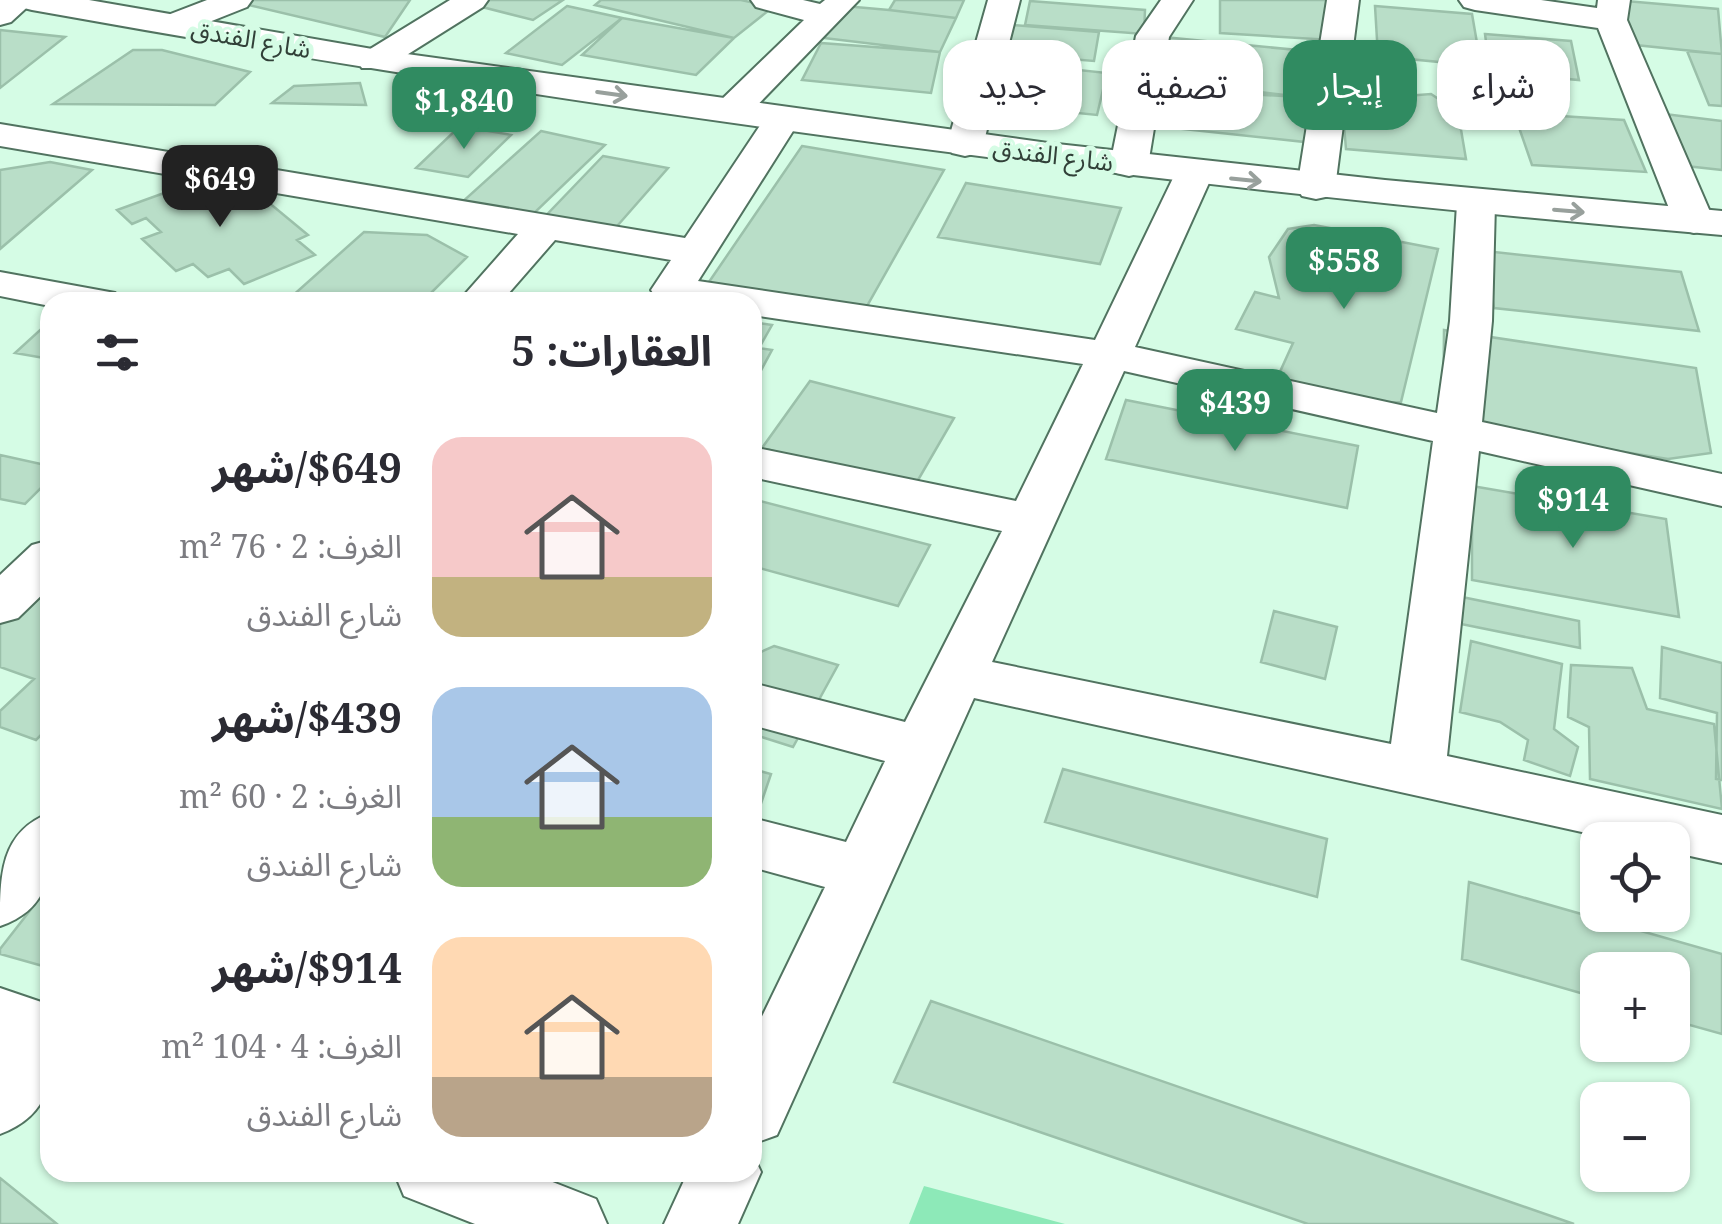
<!DOCTYPE html>
<html lang="ar">
<head>
<meta charset="utf-8">
<style>
	:root { --surface:#fff; --page:#f2f2f3; --text:#2b2b33; --muted:#7c7c81; --accent:#308b61 }
	body { margin:0; font-family:"Noto Serif","Noto Sans Arabic",serif; background:var(--page); color:var(--text); direction:rtl; height:100vh; display:flex; flex-direction:column; font-size:38px; white-space:nowrap }
	* { box-sizing:border-box; margin:0 }
	p { font-size:32px; color:var(--muted) }
	.icon { flex:none; width:55px; height:55px; fill:none; stroke:currentColor; stroke-width:2; stroke-linecap:round; stroke-linejoin:round }
	.map { position:relative; flex:1; overflow:hidden; direction:ltr }
	.panel { position:absolute; left:40px; top:292px; width:722px; height:890px; display:flex; flex-direction:column; background:var(--surface); border-radius:30px; box-shadow:0 2px 8px #0004; direction:rtl }
	.panel>* { flex:none }
	.hud { position:absolute; left:792px; top:40px; width:778px; height:90px; direction:rtl; display:flex; gap:20px }
	.fabs { position:absolute; left:1580px; top:822px; display:grid; gap:20px }
	.fabs a { display:grid; place-items:center; width:110px; height:110px; border-radius:20px; background:var(--surface); box-shadow:0 2px 8px #0004; font-size:50px }
	.price { position:absolute; translate:-50% -85px; padding:0 22px; border-radius:20px; background:var(--accent); color:#fff; font-size:32px; line-height:65px; filter:drop-shadow(0 2px 5px #0008) }
	.price::after { content:''; position:absolute; left:50%; top:60px; width:30px; height:22px; margin-left:-15px; background:inherit; clip-path:polygon(0 0,100% 0,50% 100%) }
	.price.on { background:#222; color:#fff }
	ul { padding:0; list-style:none }
	li { display:flex; align-items:center; gap:30px; height:250px; padding:0 50px }
	li span { display:grid; place-items:center; flex:none; width:280px; height:200px; border-radius:30px; color:#555 }
	li>.icon { margin-inline-start:auto }
	span .icon { width:120px; height:120px; fill:#fffc; stroke-width:1 }
	li b { font-size:42px }
	h2 { display:flex; justify-content:space-between; align-items:center; height:120px; padding:0 50px; font-size:42px }
	.pill { padding:0 35px; border-radius:30px; background:var(--surface); box-shadow:0 2px 8px #0004; font-size:35px; line-height:90px }
	.pill.on { background:var(--accent); color:#fff }
	.map>svg:first-child { display:block }
	.green { fill:#8de9b8 }
	.building { fill:#b9dec8; stroke:#9bc0aa; stroke-width:2.5 }
	.lines { fill:none; stroke-linecap:round; stroke-linejoin:round }
	.minor-casing { stroke:#517360; stroke-width:4 }
	.tertiary-casing { stroke:#517360; stroke-width:4 }
	.minor { fill:#fff; fill-rule:evenodd }
	.tertiary { fill:#fff; fill-rule:evenodd }
	.oneway { stroke:#98a09c }
	.labels { text-anchor:middle; stroke-width:10; stroke-linejoin:round; paint-order:stroke }
	.far-street-label { font-size:25px; fill:#314038; stroke:#d5fce5 }
</style>
</head>
<body>
<div class="map">
<svg width="1722" height="1224" viewBox="0 0 1722 1224">
	<rect width="100%" height="100%" fill="#d5fce5"/>
	<path class="green" d="M924 1186 1065 1224H909Z"/>
	<path class="building" d="M251 0H410L385 37 240 3Z
		M488 0H563L533 20 478 6Z
		M601 0H741L773 7 734 38 595 5Z
		M895 0H964L956 18 889 10Z
		M1220 0H1326L1331 40 1220 33Z
		M1614 0 1718 9 1722 54 1626 44Z
		M1030 1 1145 10 1144 34 1025 25Z
		M567 6 622 18 562 65 506 53Z
		M844 6 889 10 956 18 940 52 824 38Z
		M1375 6 1472 14 1481 66 1378 56Z
		M622 18 734 38 696 75 582 55Z
		M1013 25 1099 32 1094 61 1005 54Z
		M0 30 65 37 0 88Z
		M1485 34 1571 41 1579 80 1490 72Z
		M1153 36 1297 50 1301 97 1145 78Z
		M821 43 940 52 931 93 802 80Z
		M133 50H162L250 72 215 105 53 104Z
		M1687 51 1722 54V106L1709 105Z
		M1004 62 1107 73 1097 115 990 104Z
		M1126 75 1264 95 1301 97 1307 93 1305 142 1117 122Z
		M360 83 366 105 272 103 294 86Z
		M1431 94 1458 112 1466 159 1346 149 1342 101Z
		M1648 112 1722 121V170L1659 163Z
		M1514 113 1624 120 1646 172 1532 165Z
		M460 126 511 135 468 177 416 168Z
		M541 131 605 145 528 219 460 204Z
		M802 146 944 170 863 313 709 282Z
		M603 156 668 168 604 241 535 227Z
		M50 162 92 170 0 249V170Z
		M214 175 228 188 244 182 308 235 297 240 315 255 244 284 229 269 208 277 193 264 176 271 142 239 161 232 146 218 132 224 117 210Z
		M966 183 1121 208 1100 264 938 237Z
		M1314 225 1438 249 1401 402 1342 403 1274 385 1293 343 1236 329 1255 292 1279 298 1269 257 1288 229Z
		M364 232 427 235 467 257 422 302H302L290 298Z
		M1485 251 1681 272 1699 331 1494 308Z
		M50 321V359L15 353Z
		M752 322 772 325 759 348 772 350 752 387Z
		M1444 330 1696 368 1711 453 1668 459 1443 423Z
		M810 381 954 418 914 487 762 448Z
		M1126 400 1358 446 1347 508 1106 459Z
		M0 455 50 466V479L25 504 0 499Z
		M1472 486 1666 519 1679 617 1472 580Z
		M756 500 930 545 898 606 752 566V505Z
		M50 536V726L36 740 0 727V711L34 679 0 667V581Z
		M1462 597 1579 621 1580 648 1461 624Z
		M1274 611 1337 627 1325 679 1261 662Z
		M1471 641 1562 664 1554 729 1578 747 1570 776 1524 760 1528 740 1500 722 1460 712Z
		M774 646 838 665 793 747 752 734V656Z
		M1662 647 1722 663V780L1716 779 1717 713 1660 698Z
		M1571 665 1632 668 1647 709 1714 724 1722 809 1590 779 1589 727 1568 717Z
		M752 769 771 774 752 830Z
		M1063 769 1327 839 1317 897 1045 822Z
		M1469 882 1722 954V1034L1672 1020V970H1598V998L1462 959Z
		M50 885V968L0 954V949Z
		M931 1001 1574 1224H1308L894 1082Z
		M0 1178 57 1224H0Z"/>
	<g class="lines">
		<g class="minor-casing">
			<path id="minor" d="M0 0H35L11 22 0 25Z
				M207 0H252L247 7 184 32H160L156 25 160 18Z
				M450 0H488L483 7 386 68H362L357 61 362 54Z
				M751 0H803L820 4 825 0H859L744 119 731 122 718 119 713 111 718 103 804 20 756 7Z
				M988 0H1020L983 145 978 153 965 156 952 153 947 145Z
				M1161 0H1193L1169 37 1148 165 1142 173 1129 176 1116 173 1110 165 1136 36Z
				M1327 0H1359L1335 188 1330 196 1316 199 1302 196 1297 188Z
				M1459 0H1541L1597 8 1598 0H1630L1627 20 1714 221 1708 229 1694 233 1680 229 1674 221 1598 28 1475 10 1464 7Z
				M782 109 795 112 800 120 698 281 1095 340 1175 174 1181 166 1194 163 1207 166 1213 174 1135 347 1437 413 1450 321 1457 204 1462 196 1476 192 1490 196 1495 204 1492 321 1482 422 1722 474V506L1479 451 1447 756 1722 815V863L1672 852V840H1618L974 698 777 1135 752 1144V1037L825 887 752 867V818L846 842 885 761 752 725V683L905 722 1002 531 752 477V447L1016 501 1083 364 752 315V302H672L657 299 651 290 671 260 555 240 501 302H458L518 234 0 146V124L685 238 769 112ZM1124 371 1433 441 1391 744 992 662Z
				M0 272 115 293 121 302H50V306L0 296Z
				M50 540V587L18 618 0 623V575L32 545Z
				M50 813C50 863 57 906 0 926 0 875 0 832 50 813Z
				M0 988 50 1005C50 1062 63 1110 0 1134Z
				M752 1153 761 1172 738 1224H664L688 1172H752Z
				M394 1172H527L596 1199 607 1224H475L404 1196Z"/>
		</g>
		<g class="tertiary-casing">
			<path id="tertiary" d="M15 0H89L378 50 1048 143 1385 180 1722 211V235C1155 187 592 111 32 10L20 7Z"/>
		</g>
		<use href="#minor" class="minor"/>
		<use href="#tertiary" class="tertiary"/>
	</g>
	<defs><path id="oneway-shaft" d="M-6 0H5M1.5-3L5.5 0L1.5 3" fill="none" stroke-width="1.6" stroke-linecap="round" stroke-linejoin="round" transform="scale(2.5)"/></defs>
	<g class="oneway">
		<use href="#oneway-shaft" transform="translate(612 94) rotate(8)"/>
		<use href="#oneway-shaft" transform="translate(1246 180) rotate(6)"/>
		<use href="#oneway-shaft" transform="translate(1569 211) rotate(5)"/>
	</g>
	<g class="labels">
		<g class="far-street-label">
			<text transform="translate(251 39) rotate(10)" y="9">شارع الفندق</text>
			<text transform="translate(1053 155) rotate(7)" y="9">شارع الفندق</text>
		</g>
	</g>
</svg>
<div class="fabs">
<a><svg class="icon" aria-label="locate" viewBox="0 0 24 24"><circle cx="12" cy="12" r="6"/><path d="M12 2v4M12 18v4M2 12h4M18 12h4"/></svg></a>
<a>+</a>
<a>−</a>
</div>
<b class="price" style="left:464px;top:152px">$1,840</b>
<b class="price on" style="left:220px;top:230px">$649</b>
<b class="price" style="left:1344px;top:312px">$558</b>
<b class="price" style="left:1235px;top:454px">$439</b>
<b class="price" style="left:1573px;top:551px">$914</b>
<div class="hud">
<a class="pill">شراء</a>
<a class="pill on">إيجار</a>
<a class="pill">تصفية</a>
<a class="pill">جديد</a>
</div>
<section class="panel">
<h2>العقارات: 5<svg class="icon" aria-label="filters" viewBox="0 0 24 24"><path d="M4 7h16M4 17h16"/><circle cx="9" cy="7" r="2"/><circle cx="15" cy="17" r="2"/></svg></h2>
<ul>
<li><span style="background:linear-gradient(#f6c9c9 70%,#c2b280 0)"><svg class="icon" aria-label="home" viewBox="0 0 24 24"><path d="M3 11l9-7 9 7M6 9v11h12V9"/></svg></span><div><b>$649/شهر</b><p>الغرف: 2 · 76 m²</p><p>شارع الفندق</p></div></li>
<li><span style="background:linear-gradient(#a9c7e8 65%,#8fb573 0)"><svg class="icon" aria-label="home" viewBox="0 0 24 24"><path d="M3 11l9-7 9 7M6 9v11h12V9"/></svg></span><div><b>$439/شهر</b><p>الغرف: 2 · 60 m²</p><p>شارع الفندق</p></div></li>
<li><span style="background:linear-gradient(#ffd9b3 70%,#b9a48a 0)"><svg class="icon" aria-label="home" viewBox="0 0 24 24"><path d="M3 11l9-7 9 7M6 9v11h12V9"/></svg></span><div><b>$914/شهر</b><p>الغرف: 4 · 104 m²</p><p>شارع الفندق</p></div></li>
</ul>
</section>
</div>
</body>
</html>
